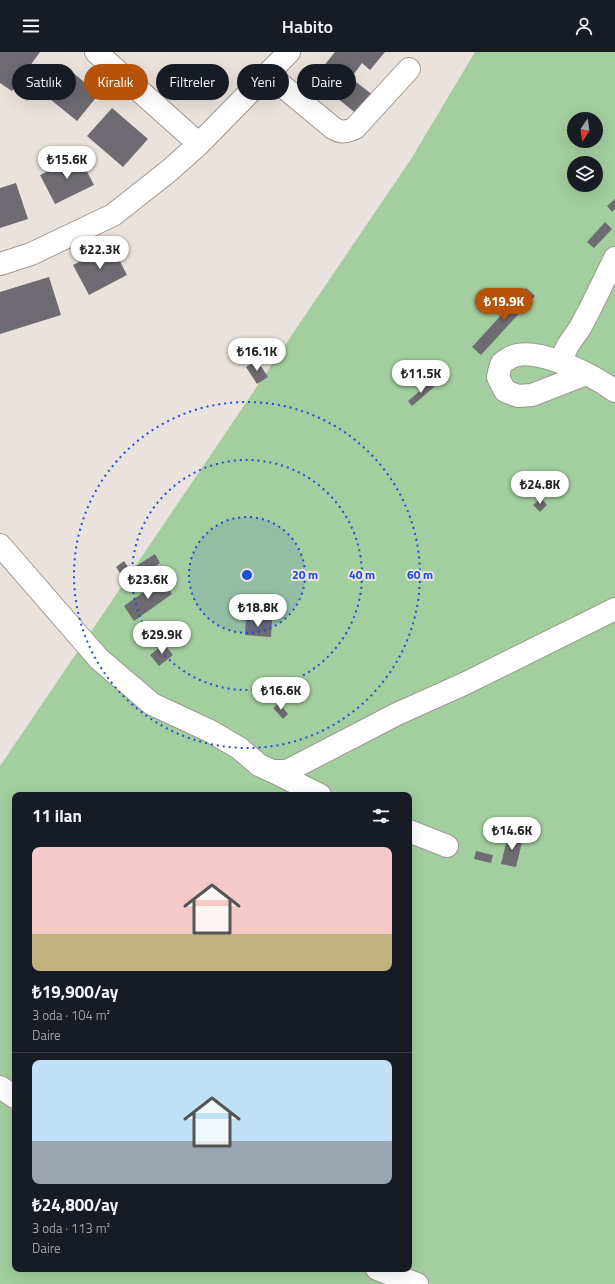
<!DOCTYPE html>
<html lang="tr">
<head>
<meta charset="utf-8">
<style>
	:root { --surface:#171b24; --page:#242831; --text:#f1f3f6; --muted:#9ea1a6; --line:#363941; --accent:#b45309 }
	body { margin:0; font-family:"Titillium Web",sans-serif; background:var(--page); color:var(--text); height:100vh; display:flex; flex-direction:column; font-size:15px; white-space:nowrap }
	* { box-sizing:border-box; margin:0 }
	p { font-size:13px; color:var(--muted) }
	.icon { flex:none; width:22px; height:22px; fill:none; stroke:currentColor; stroke-width:2; stroke-linecap:round; stroke-linejoin:round }
	.map { position:relative; flex:1; overflow:hidden }
	.side { position:absolute; left:12px; top:740px; width:400px; height:480px; display:flex; flex-direction:column; background:var(--surface); border-radius:8px; box-shadow:0 4px 16px #0002 }
	.side>* { flex:none }
	.hud { position:absolute; left:12px; top:12px; width:400px; height:36px; display:flex; gap:8px }
	.needle { width:26px; rotate:193deg }
	.tools { position:absolute; left:567px; top:60px; display:grid; gap:8px }
	.tools a { display:grid; place-items:center; width:36px; height:36px; border-radius:50%; background:var(--surface); box-shadow:0 4px 16px #0002; font-size:20px }
	.price { position:absolute; translate:-50% -34px; padding:0 9px; border-radius:14px; background:#fff; color:#222; font-size:13px; line-height:26px; filter:drop-shadow(0 1px 2px #0008) }
	.price::after { content:''; position:absolute; left:50%; top:24px; width:12px; height:9px; margin-left:-6px; background:inherit; clip-path:polygon(0 0,100% 0,50% 100%) }
	.price.current { background:var(--accent); color:#fff }
	ul { padding:0; list-style:none }
	li { display:grid; align-content:center; gap:8px; height:212px; padding:0 20px }
	li+li { border-top:1px solid var(--line) }
	li span { display:grid; place-items:center; height:124px; border-radius:8px; color:#555 }
	li>.icon { margin-inline-start:auto }
	span .icon { width:72px; height:72px; fill:#fffc; stroke-width:1 }
	li b { font-size:17px }
	h2 { display:flex; justify-content:space-between; align-items:center; height:48px; padding:0 20px; font-size:17px }
	.chip { padding:0 14px; border-radius:18px; background:var(--surface); box-shadow:0 4px 16px #0002; font-size:14px; line-height:36px }
	.chip.current { background:var(--accent); color:#fff }
	header { display:flex; justify-content:space-between; align-items:center; height:52px; padding:0 20px; background:var(--surface); font-size:18px; font-weight:600 }
	.map>svg:first-child { display:block }
	.green { fill:#a3ce9f; fill-rule:evenodd }
	.building { fill:#6e6b72 }
	.lines { fill:none; stroke-linecap:round; stroke-linejoin:round }
	.minor-casing { stroke:#9e9791; stroke-width:24 }
	.minor { stroke:#fff; stroke-width:22 }
	.ring { fill:none; stroke:#1d4ed8; stroke-width:2; stroke-dasharray:2 4 }
	.centre { fill:#1d4ed8; stroke:#eae3dd; stroke-width:2 }
	.ring-label { font-size:12px; text-anchor:middle; font-weight:bold; fill:#1d4ed8; stroke:#eae3dd; stroke-width:4; stroke-linejoin:round; paint-order:stroke }
</style>
</head>
<body>
<header><svg class="icon" aria-label="menu" viewBox="0 0 24 24"><path d="M4 6h16M4 12h16M4 18h16"/></svg>Habito<svg class="icon" aria-label="person" viewBox="0 0 24 24"><circle cx="12" cy="8" r="4"/><path d="M4 21q1-7 8-7t8 7"/></svg></header>
<div class="map">
<svg width="615" height="1232" viewBox="0 0 615 1232">
	<rect width="100%" height="100%" fill="#eae3dd"/>
	<path class="green" d="M475 0H615V1232H0V714L411 107ZM574 67H596V89H574ZM574 111H596V133H574ZM15 743H409V1217H15Z"/>
	<path class="building" d="M0 0H40L12 39 0 31Z
		M335 0H385L370 18 362 11 351 26 378 47 362 66 313 27Z
		M62 12 99 42 77 69 40 39Z
		M112 56 148 87 123 115 87 84Z
		M79 104 94 133 55 152 40 123Z
		M16 131 28 167 0 176V136Z
		M615 147V157L612 160 607 154Z
		M605 170 612 177 594 196 587 190Z
		M112 194 127 223 89 243 73 213Z
		M49 225 61 263 0 282V240Z
		M526 236 535 244 481 303 472 295Z
		M257 308 268 325 257 332 246 315Z
		M429 331 434 335 412 354 408 349Z
		M541 446 547 453 540 460 533 453Z
		M155 502 160 511 136 526 142 536 133 541 116 515 124 509 130 518Z
		M162 527 172 542 134 569 124 554Z
		M246 566 272 568 271 585 245 583Z
		M164 592 173 603 159 614 150 603Z
		M279 651 288 662 283 667 273 656Z
		M508 783 523 786 516 815 501 812Z
		M476 799 493 803 491 811 474 807Z"/>
	<g class="lines">
		<g class="minor-casing">
			<path id="minor" d="M96 0 199 92
				M268 22 333 76C341 81 347 80 355 76L409 17
				M0 212 31 202 113 163 170 118 199 92 289 0
				M560 310 568 293 580 276 589 259 615 206
				M586 322 532 343 518 344 505 339 498 325C499 321 500 314 502 311 504 309 506 308 508 307 532 290 594 324 615 339
				M0 493 99 607 152 652 210 679 239 696 259 713 272 719H287L397 662 466 631 615 557
				M272 719 320 743
				M409 779 447 794
				M0 1035 15 1045
				M377 1217 417 1232"/>
		</g>
		<use href="#minor" class="minor"/>
	</g>
	<circle cx="247" cy="523" r="58" fill="#1d4ed8" fill-opacity=".12"/>
	<g class="ring">
		<circle cx="247" cy="523" r="58"/>
		<circle cx="247" cy="523" r="115"/>
		<circle cx="247" cy="523" r="173"/>
	</g>
	<circle cx="247" cy="523" r="6" class="centre"/>
	<g class="ring-label">
		<text x="305" y="527">20 m</text>
		<text x="362" y="527">40 m</text>
		<text x="420" y="527">60 m</text>
	</g>
</svg>
<div class="tools">
<a><svg class="needle" viewBox="-14 -14 28 28"><path d="M0-13l5 13h-10z" fill="#e53935"/><path d="M0 13l5-13h-10z" fill="#9ea1a6"/></svg></a>
<a><svg class="icon" aria-label="layers" viewBox="0 0 24 24"><path d="M12 4l9 5-9 5-9-5zM3 14l9 5 9-5"/></svg></a>
</div>
<b class="price" style="left:67px;top:128px">₺15.6K</b>
<b class="price" style="left:100px;top:218px">₺22.3K</b>
<b class="price current" style="left:504px;top:270px">₺19.9K</b>
<b class="price" style="left:257px;top:320px">₺16.1K</b>
<b class="price" style="left:421px;top:342px">₺11.5K</b>
<b class="price" style="left:540px;top:453px">₺24.8K</b>
<b class="price" style="left:148px;top:548px">₺23.6K</b>
<b class="price" style="left:258px;top:576px">₺18.8K</b>
<b class="price" style="left:162px;top:603px">₺29.9K</b>
<b class="price" style="left:281px;top:659px">₺16.6K</b>
<b class="price" style="left:512px;top:799px">₺14.6K</b>
<div class="hud">
<a class="chip">Satılık</a>
<a class="chip current">Kiralık</a>
<a class="chip">Filtreler</a>
<a class="chip">Yeni</a>
<a class="chip">Daire</a>
</div>
<section class="side">
<h2>11 ilan<svg class="icon" aria-label="filters" viewBox="0 0 24 24"><path d="M4 7h16M4 17h16"/><circle cx="9" cy="7" r="2"/><circle cx="15" cy="17" r="2"/></svg></h2>
<ul>
<li><span style="background:linear-gradient(#f6c9c9 70%,#c2b280 0)"><svg class="icon" aria-label="home" viewBox="0 0 24 24"><path d="M3 11l9-7 9 7M6 9v11h12V9"/></svg></span><div><b>₺19,900/ay</b><p>3 oda · 104 m²</p><p>Daire</p></div></li>
<li><span style="background:linear-gradient(#bfe0f5 65%,#9aa5b1 0)"><svg class="icon" aria-label="home" viewBox="0 0 24 24"><path d="M3 11l9-7 9 7M6 9v11h12V9"/></svg></span><div><b>₺24,800/ay</b><p>3 oda · 113 m²</p><p>Daire</p></div></li>
</ul>
</section>
</div>
</body>
</html>
